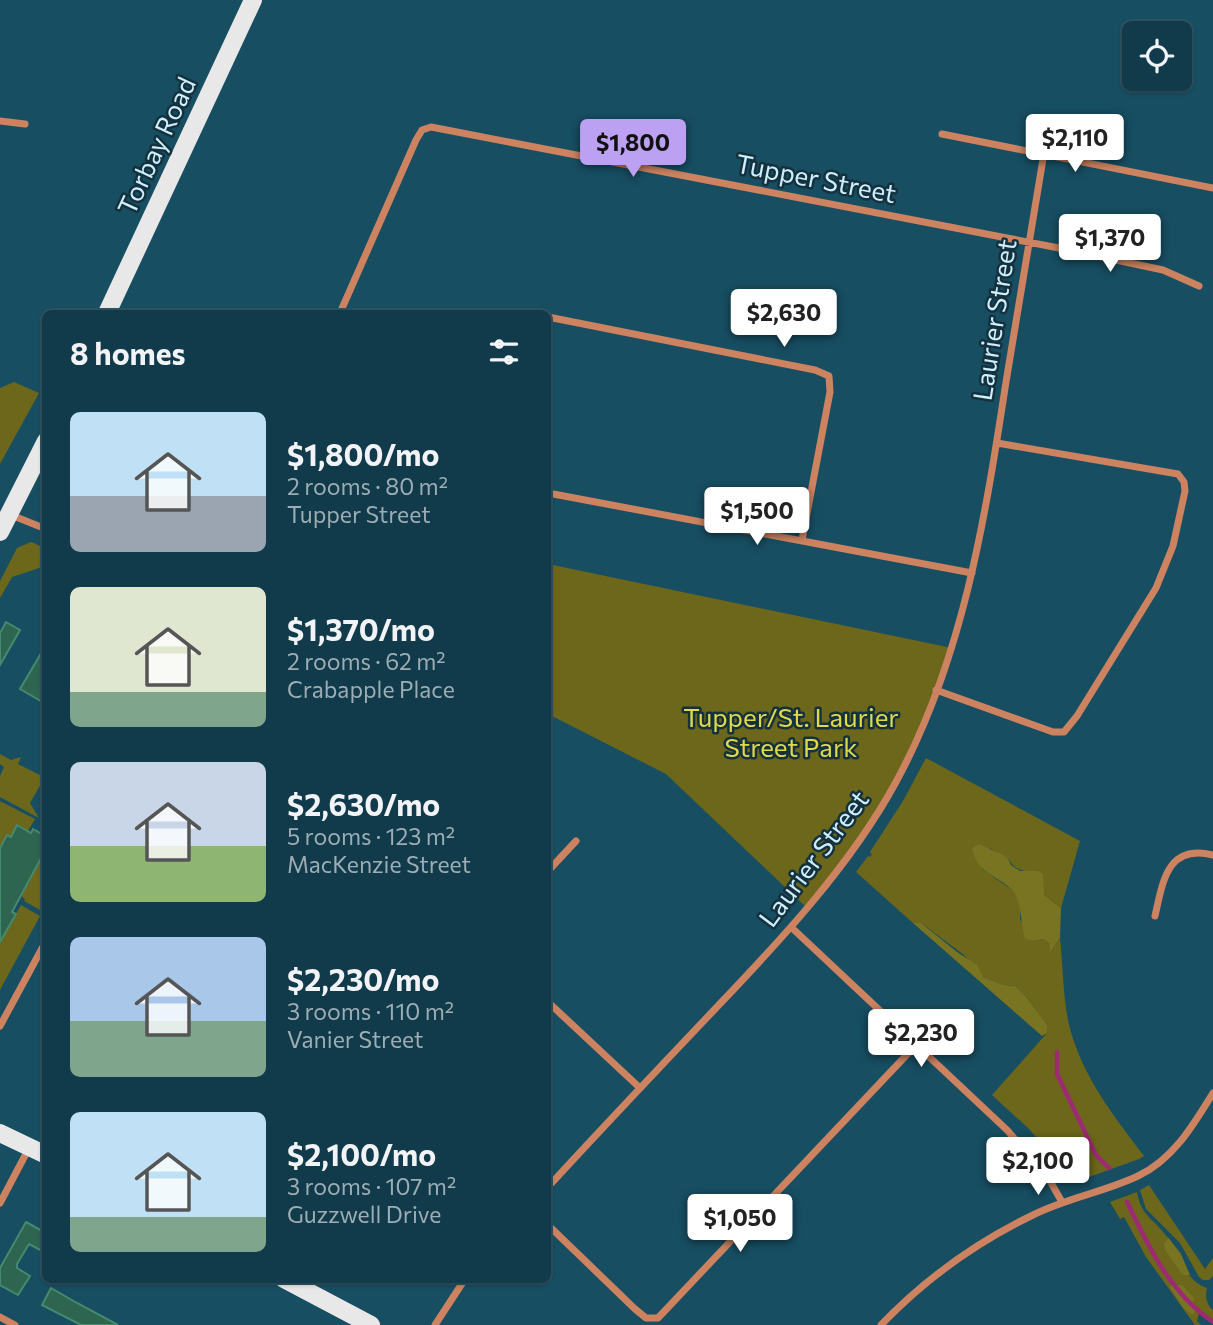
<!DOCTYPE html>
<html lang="en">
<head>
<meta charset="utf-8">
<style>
	:root { --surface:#113a4a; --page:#1e4554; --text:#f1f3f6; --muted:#9cadb5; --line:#305462; --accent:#bca0f2 }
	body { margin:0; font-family:Commissioner,sans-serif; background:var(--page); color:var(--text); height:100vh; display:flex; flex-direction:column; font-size:26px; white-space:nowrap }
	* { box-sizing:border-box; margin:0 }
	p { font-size:23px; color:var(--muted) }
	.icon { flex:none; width:38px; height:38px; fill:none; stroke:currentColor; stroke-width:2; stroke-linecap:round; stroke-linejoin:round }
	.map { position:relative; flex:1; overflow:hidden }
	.panel { position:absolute; left:42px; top:310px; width:509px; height:973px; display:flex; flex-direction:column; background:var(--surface); border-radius:10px; box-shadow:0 2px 5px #0004,0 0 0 2px var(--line) }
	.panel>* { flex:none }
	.fabs { position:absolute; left:1122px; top:21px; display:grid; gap:14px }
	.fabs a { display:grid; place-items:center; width:70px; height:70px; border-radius:10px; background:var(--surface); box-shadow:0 2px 5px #0004,0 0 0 2px var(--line); font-size:35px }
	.price { position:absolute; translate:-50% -60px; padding:0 16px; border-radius:7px; background:#fff; color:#222; font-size:23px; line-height:46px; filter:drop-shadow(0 2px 4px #0008) }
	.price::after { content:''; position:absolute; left:50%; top:42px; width:21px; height:16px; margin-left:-10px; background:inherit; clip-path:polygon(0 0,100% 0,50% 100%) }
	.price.selected { background:var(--accent); color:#111 }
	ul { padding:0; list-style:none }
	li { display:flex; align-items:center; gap:21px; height:175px; padding:0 28px }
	li span { display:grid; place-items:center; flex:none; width:196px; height:140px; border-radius:10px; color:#555 }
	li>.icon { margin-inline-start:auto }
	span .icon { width:84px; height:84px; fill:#fffc; stroke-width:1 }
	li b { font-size:30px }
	h2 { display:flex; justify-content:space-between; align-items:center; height:84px; padding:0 28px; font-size:30px }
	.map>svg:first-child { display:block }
	.green { fill:#6c671a }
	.forest { fill:#797422 }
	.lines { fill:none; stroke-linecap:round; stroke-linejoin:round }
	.stream { stroke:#9e2974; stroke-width:4.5 }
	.building { fill:#2e6550; stroke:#45896e; stroke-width:2 }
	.minor { stroke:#cd8360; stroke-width:7 }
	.primary { stroke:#e8e8e8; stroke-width:18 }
	.labels { text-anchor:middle; stroke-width:5; stroke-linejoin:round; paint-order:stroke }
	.street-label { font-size:26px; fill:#cdeffe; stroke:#14313d }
	.park-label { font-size:26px; fill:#e0d948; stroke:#14313d }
</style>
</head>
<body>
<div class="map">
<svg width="1213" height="1325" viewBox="0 0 1213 1325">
	<rect width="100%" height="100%" fill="#174e62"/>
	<path class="green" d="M14 382 39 393 0 464V388Z
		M31 542 45 548V566L12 577 0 598V581L17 548Z
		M548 564 952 648 926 717 884 803 807 908 666 774 548 714Z
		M0 754 11 760 21 757 18 764 40 775 45 766V777L30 803 39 818 0 797V776L4 767 0 764Z
		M926 758 1080 841 1061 908 1044 895 1038 871C1024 873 1014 870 1007 857L998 855 990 848 982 869 1015 892 1020 903V919L1033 941 1043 939 1050 944 1051 952 1060 938C1063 966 1063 998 1069 1025 1082 1076 1113 1115 1144 1156L1139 1159 1081 1180 1071 1177 1066 1172 1029 1129 992 1095 1047 1033 1048 1026 1028 999 1015 986 1004 985 983 977 964 955 921 923H913L856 872 868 856 870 857 872 854 870 852 903 801Z
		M0 801 35 819 28 831 18 825 11 837 7 836 0 853Z
		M45 849V905L42 911 24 901 25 899 21 896 30 881 26 878Z
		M21 905 40 916 0 990V935L6 931Z
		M1149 1185 1205 1269 1213 1258V1276L1209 1280H1203L1199 1277 1180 1243 1146 1209 1140 1190Z
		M1137 1192C1141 1217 1155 1219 1167 1237 1179 1254 1185 1281 1207 1288 1205 1296 1206 1304 1213 1310V1322L1200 1310 1197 1321 1201 1325H1195L1146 1257 1124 1217 1120 1219 1110 1202Z"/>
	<path class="forest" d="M979 844 1007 857 1011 865 1020 871H1038L1043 874 1044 895 1061 908 1060 938 1050 953V944L1043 939 1033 941 1025 939C1021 926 1021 899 1013 891 997 874 977 875 972 848Z
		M913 923H921L957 952 977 965 983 977 1004 985 1015 986 1028 999 1048 1026 1047 1033 1042 1036Z
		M1167 1236 1181 1254 1190 1275H1183L1165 1250 1164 1243 1168 1239Z
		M1178 1285 1183 1286 1194 1298 1193 1303 1198 1308 1193 1315 1184 1309 1169 1286Z"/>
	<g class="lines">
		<path class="stream" d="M1057 1052V1074L1096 1155 1109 1168
			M1127 1202C1148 1246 1171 1294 1213 1322"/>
	</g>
	<path class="building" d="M6 622 20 630 0 665V633Z
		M46 645V704L20 689Z
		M17 825 31 833 33 829 46 836V849L12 912 16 914 0 942V848L7 835 11 837Z
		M26 1222 46 1233V1253L29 1244 17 1264V1268L30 1276 18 1295 0 1285V1268Z
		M51 1288 77 1303 118 1325H81L42 1305Z"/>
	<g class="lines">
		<path class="minor" d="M0 121 25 124
			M942 134 1213 188
			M340 313 416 140 422 130 431 127 1059 248 1163 270 1199 286
			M548 317 815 370 829 376 830 392 802 540
			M548 493 972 573
			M11 515 46 529
			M936 690 1053 732H1064L1077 716 1156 588 1173 546 1185 491 1184 482 1178 474 997 443
			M548 871 576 841
			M1155 916C1163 881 1167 844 1213 855
			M791 927 1007 1130 1046 1174 1062 1202
			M548 1002 640 1088
			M0 1026 46 941
			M548 1187C603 1127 659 1068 715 1009 780 941 851 865 896 782 963 659 985 519 1006 382 1018 306 1031 230 1044 153
			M0 1203 29 1148
			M548 1225 635 1309 646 1318H658L916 1045
			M0 1317 15 1325
			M435 1325 465 1279
			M881 1325C925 1279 975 1243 1033 1215 1067 1198 1104 1192 1138 1176 1173 1160 1194 1124 1213 1093"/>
		<path class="primary" d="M107 313 253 0
			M0 532 46 441
			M0 1133 46 1155
			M284 1279 371 1325"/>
	</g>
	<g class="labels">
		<g class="street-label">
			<text transform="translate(157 146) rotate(-65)" y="9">Torbay Road</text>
			<text transform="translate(816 179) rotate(11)" y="9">Tupper Street</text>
			<text transform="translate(995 320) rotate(-81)" y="9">Laurier Street</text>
			<text transform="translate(814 859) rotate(-53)" y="9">Laurier Street</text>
		</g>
		<g class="park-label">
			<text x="791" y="727">Tupper/St. Laurier<tspan x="791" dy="30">Street Park</tspan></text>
		</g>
	</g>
</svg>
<div class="fabs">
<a><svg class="icon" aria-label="locate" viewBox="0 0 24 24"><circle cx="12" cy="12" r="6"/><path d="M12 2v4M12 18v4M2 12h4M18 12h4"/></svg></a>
</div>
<b class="price" style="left:1075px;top:174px">$2,110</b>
<b class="price selected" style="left:633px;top:179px">$1,800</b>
<b class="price" style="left:1110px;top:274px">$1,370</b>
<b class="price" style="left:784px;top:349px">$2,630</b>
<b class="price" style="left:757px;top:547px">$1,500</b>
<b class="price" style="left:921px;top:1069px">$2,230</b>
<b class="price" style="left:1038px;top:1197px">$2,100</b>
<b class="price" style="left:740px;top:1254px">$1,050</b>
<section class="panel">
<h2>8 homes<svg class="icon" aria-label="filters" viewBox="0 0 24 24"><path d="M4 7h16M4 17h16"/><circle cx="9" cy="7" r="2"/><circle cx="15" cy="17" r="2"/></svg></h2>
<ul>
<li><span style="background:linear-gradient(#bfe0f5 60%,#9aa5b1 0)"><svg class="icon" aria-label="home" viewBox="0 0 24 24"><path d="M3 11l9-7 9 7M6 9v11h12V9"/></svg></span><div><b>$1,800/mo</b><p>2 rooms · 80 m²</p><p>Tupper Street</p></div></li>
<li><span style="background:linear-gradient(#dfe7d0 75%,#7fa58c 0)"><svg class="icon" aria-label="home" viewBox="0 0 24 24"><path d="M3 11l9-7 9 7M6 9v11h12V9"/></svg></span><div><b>$1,370/mo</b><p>2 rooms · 62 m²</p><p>Crabapple Place</p></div></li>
<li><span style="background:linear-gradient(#c9d6e8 60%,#8fb573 0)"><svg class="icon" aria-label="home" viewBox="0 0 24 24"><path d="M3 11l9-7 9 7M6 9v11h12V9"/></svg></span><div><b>$2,630/mo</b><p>5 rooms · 123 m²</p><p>MacKenzie Street</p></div></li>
<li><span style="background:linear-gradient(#a9c7e8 60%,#7fa58c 0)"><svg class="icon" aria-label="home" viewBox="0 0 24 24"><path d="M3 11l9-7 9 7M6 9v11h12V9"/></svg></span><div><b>$2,230/mo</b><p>3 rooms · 110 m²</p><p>Vanier Street</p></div></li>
<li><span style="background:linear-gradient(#bfe0f5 75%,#7fa58c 0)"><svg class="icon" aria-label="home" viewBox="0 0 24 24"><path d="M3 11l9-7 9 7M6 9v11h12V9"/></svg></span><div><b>$2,100/mo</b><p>3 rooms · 107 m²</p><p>Guzzwell Drive</p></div></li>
</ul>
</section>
</div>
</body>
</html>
